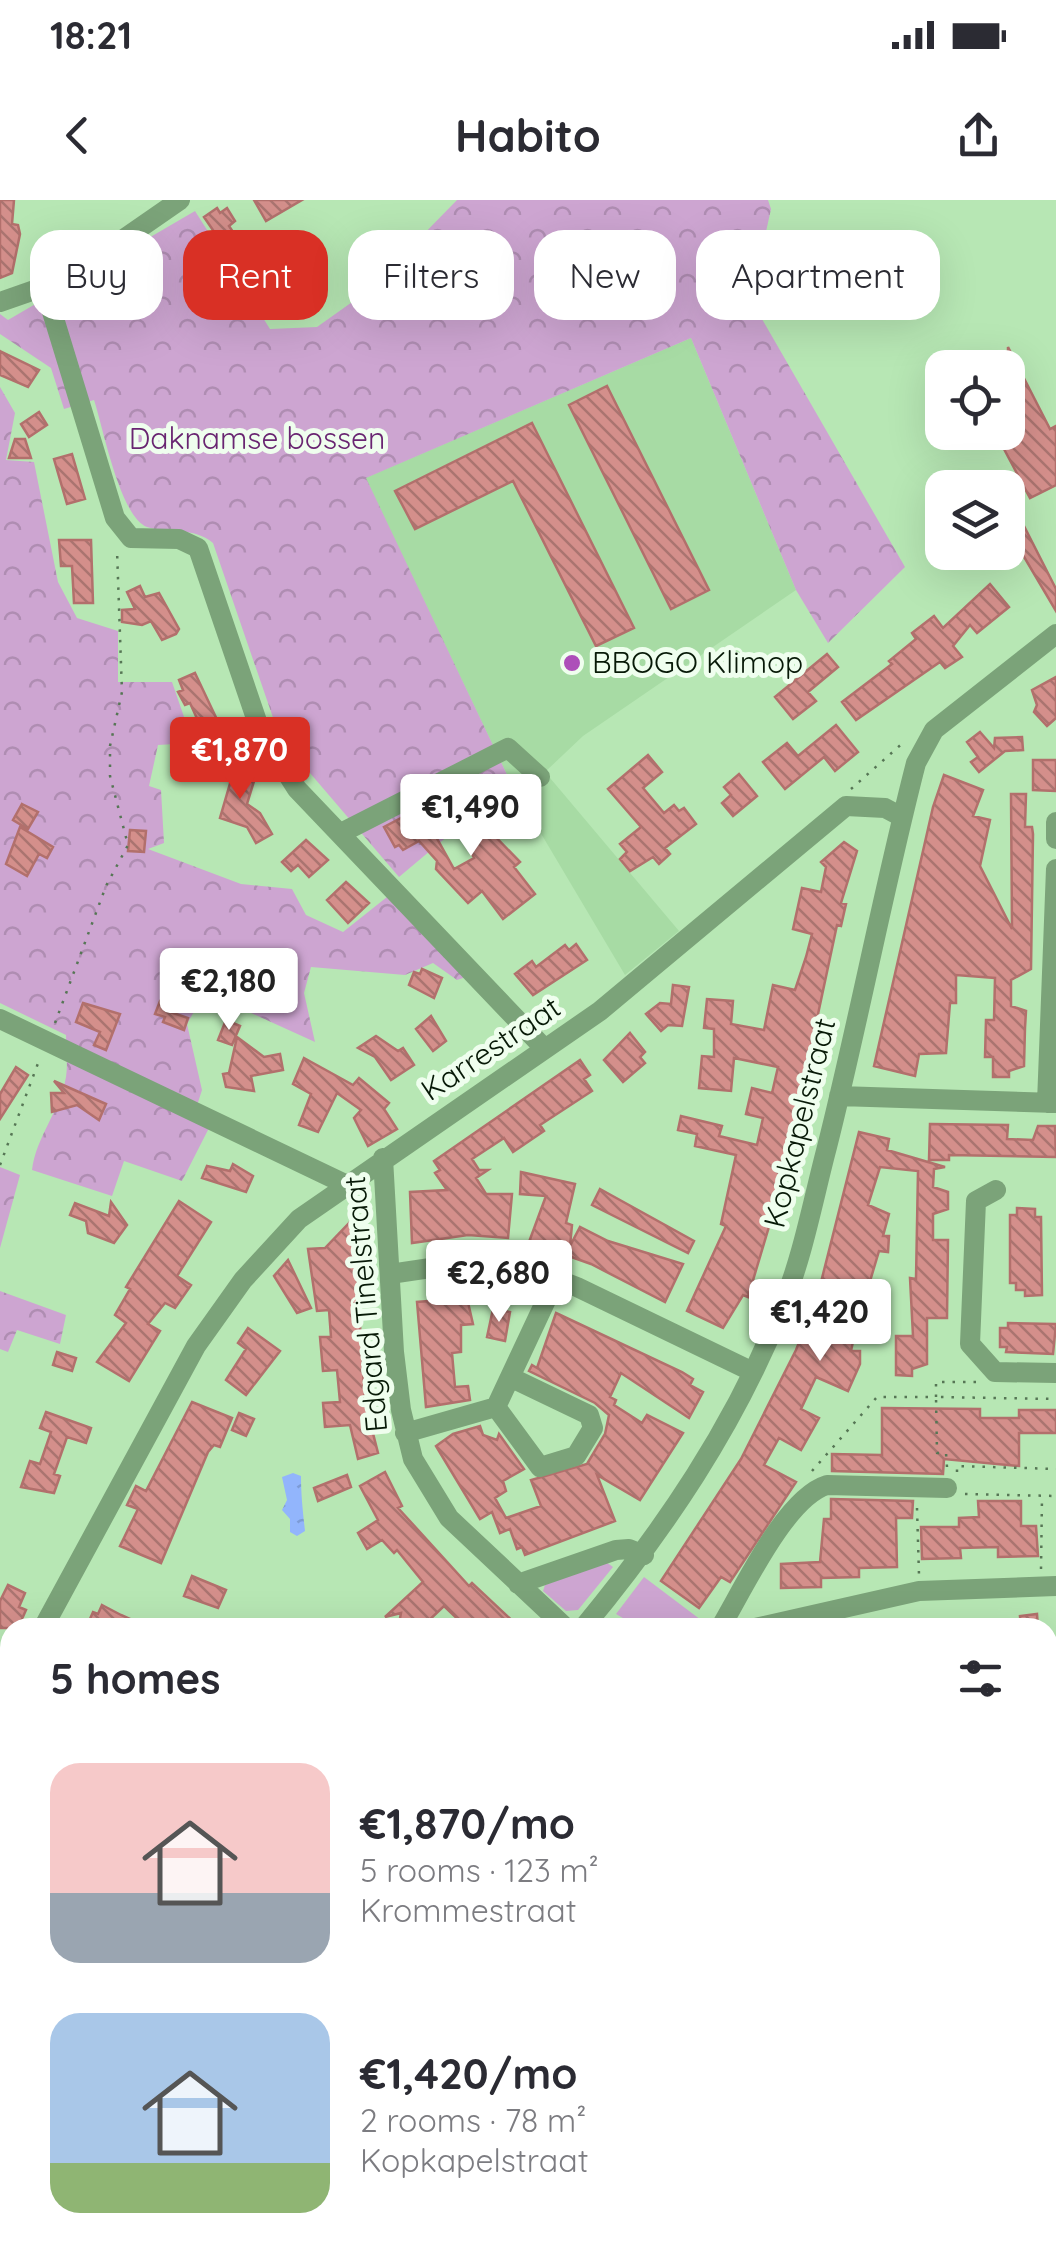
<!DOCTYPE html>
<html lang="en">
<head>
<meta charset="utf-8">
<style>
	:root { --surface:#fff; --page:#f7f7f7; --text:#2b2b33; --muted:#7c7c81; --accent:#d93025 }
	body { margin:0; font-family:Quicksand,sans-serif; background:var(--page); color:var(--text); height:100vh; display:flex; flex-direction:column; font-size:38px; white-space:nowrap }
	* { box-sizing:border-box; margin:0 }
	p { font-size:32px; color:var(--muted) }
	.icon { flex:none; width:55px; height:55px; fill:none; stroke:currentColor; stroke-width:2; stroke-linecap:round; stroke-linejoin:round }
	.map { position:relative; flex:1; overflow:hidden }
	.details { position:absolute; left:0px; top:1418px; width:1058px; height:642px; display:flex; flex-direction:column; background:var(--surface); border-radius:30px 30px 0 0; box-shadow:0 10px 40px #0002 }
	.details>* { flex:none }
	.top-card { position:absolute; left:30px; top:30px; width:998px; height:90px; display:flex; gap:20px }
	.buttons { position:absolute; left:925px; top:150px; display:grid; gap:20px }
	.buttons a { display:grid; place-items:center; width:100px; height:100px; border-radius:20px; background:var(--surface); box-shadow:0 10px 40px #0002; font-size:50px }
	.price { position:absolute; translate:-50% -85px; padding:0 22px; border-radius:10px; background:#fff; color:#222; font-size:32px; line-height:65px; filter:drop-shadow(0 2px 5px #0008) }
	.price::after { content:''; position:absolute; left:50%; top:60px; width:30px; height:22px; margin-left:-15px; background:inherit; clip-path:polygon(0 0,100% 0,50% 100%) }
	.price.on { background:var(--accent); color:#fff }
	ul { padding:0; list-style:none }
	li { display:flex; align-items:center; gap:30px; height:250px; padding:0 50px }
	li span { display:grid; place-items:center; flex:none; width:280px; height:200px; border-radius:30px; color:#555 }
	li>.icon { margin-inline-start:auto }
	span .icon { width:120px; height:120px; fill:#fffc; stroke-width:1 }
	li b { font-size:42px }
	h2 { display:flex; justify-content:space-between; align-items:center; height:120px; padding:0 50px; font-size:42px }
	.chip { padding:0 35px; border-radius:30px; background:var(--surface); box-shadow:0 10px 40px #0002; font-size:35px; line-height:90px }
	.chip.on { background:var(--accent); color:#fff }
	.status { display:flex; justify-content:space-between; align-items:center; height:70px; padding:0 50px; background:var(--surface); direction:ltr }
	.status svg { height:28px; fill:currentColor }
	header { display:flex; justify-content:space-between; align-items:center; height:130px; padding:0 50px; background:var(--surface); font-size:45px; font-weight:700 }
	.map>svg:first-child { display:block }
	.built { fill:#a7dba4 }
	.industrial { fill:url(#industrial-furrows) }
	.grass { fill:#cda5d1 }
	.forest { fill:url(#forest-crowns) }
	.water { fill:url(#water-ripples) }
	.building { fill:url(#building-back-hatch); stroke:#b2706c; stroke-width:2.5 }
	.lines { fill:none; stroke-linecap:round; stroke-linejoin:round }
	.path { stroke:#567655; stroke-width:2.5; stroke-dasharray:2.5 8; stroke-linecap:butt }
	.minor { stroke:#7ba379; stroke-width:20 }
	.major { stroke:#1f7421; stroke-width:28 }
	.rail { stroke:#344d33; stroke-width:5; stroke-dasharray:12 12; stroke-linecap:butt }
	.poi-dot { fill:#ad4fb9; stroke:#effeee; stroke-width:4 }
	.labels { text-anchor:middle; stroke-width:10; stroke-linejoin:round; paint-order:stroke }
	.park-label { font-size:30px; fill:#692571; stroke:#effeee }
	.poi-label { font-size:30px; fill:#071907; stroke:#effeee; text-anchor:start }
	.street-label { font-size:30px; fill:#071907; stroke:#effeee }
</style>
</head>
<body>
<div class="status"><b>18:21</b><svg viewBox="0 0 49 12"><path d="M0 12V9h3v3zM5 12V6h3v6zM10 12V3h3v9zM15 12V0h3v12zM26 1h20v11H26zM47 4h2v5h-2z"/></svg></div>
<header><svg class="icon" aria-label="back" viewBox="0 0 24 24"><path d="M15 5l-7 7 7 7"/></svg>Habito<svg class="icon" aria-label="share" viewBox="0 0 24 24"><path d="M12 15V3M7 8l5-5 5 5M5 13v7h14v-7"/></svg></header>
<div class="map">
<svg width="1056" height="2058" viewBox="0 0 1056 2058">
	<defs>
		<pattern id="industrial-furrows" width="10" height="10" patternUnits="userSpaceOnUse" patternTransform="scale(2.5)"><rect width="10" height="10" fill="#a7dba4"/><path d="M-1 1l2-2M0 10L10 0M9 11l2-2" fill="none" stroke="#8ebb8c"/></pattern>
		<pattern id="forest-crowns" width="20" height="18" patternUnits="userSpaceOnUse" patternTransform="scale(2.5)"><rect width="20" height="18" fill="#cda5d1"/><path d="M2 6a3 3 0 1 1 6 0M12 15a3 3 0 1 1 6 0" fill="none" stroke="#af8db2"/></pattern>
		<pattern id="water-ripples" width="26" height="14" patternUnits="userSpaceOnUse" patternTransform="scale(2.5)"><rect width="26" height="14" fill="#92b5fc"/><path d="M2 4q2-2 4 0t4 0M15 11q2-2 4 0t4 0" fill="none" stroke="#7c9bd6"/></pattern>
		<pattern id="building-back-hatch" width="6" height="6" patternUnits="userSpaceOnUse" patternTransform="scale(2.5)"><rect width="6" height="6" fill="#d48f8b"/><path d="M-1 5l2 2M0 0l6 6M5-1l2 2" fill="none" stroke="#aa7470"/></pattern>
	</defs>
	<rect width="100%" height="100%" fill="#b7e7b4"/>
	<path class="built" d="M691 138 796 390 583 536 545 572 679 731 625 775 511 583 365 278Z
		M1056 1789V1838L1048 1844V1794Z
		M690 2050H742L729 2058H680Z"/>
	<path class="industrial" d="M1056 1843V2042L1048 2043V1848Z
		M746 2050H1003L948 2058H734Z"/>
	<path class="grass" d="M606 1362 613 1367 578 1410 566 1411 543 1391 545 1385Z
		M644 1377 705 1423 638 1427 616 1414Z
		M0 1829H5L10 1848V1929L0 1931Z
		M909 2050H1003L948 2058H836Z"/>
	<path class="forest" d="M457 0H768L771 9 751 100 905 367 828 443 796 390 691 138 366 278 511 583 399 677 280 538 213 343C193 326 170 335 147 327 120 317 103 227 94 200L64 209 51 168 0 134V114L8 120 195 11 270 129 317 127 369 90Z
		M0 187 15 213 6 260 34 262 58 382 77 418 118 431V482H172L193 543 158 545 149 586 161 590 164 643 148 649 241 684 292 689 306 715 343 732 387 697 466 777 457 780 433 763 405 775 311 767 304 793 315 842 205 792 187 824 202 890 192 921 209 928 182 981 124 961 112 996 32 970C36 937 60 911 66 877 68 864 66 849 66 835L0 803Z
		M0 967 20 975 0 1048Z
		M0 1091 66 1115 60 1144 17 1130 8 1152 0 1149Z
		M1056 1534V1681L1049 1682 1048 1591Z"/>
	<path class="water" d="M293 1273 301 1276C301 1296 303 1312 305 1331L297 1336 290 1332V1319L282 1310 287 1300 282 1277Z"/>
	<path class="building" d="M0 0H14L12 24 18 25 20 34 12 73 0 78Z
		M254 0H302L266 21Z
		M217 8 220 13 227 8 235 21 229 26 243 47 230 55 204 17Z
		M1008 147 1050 229 1056 226V285L1030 298 995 232H1008Z
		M0 151 39 170 28 187 0 175Z
		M607 186 709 390 671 409 569 205Z
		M39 212 47 225 29 237 21 224Z
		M532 223 634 428 596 446 513 281 415 329 395 291Z
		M15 239H25L31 258H9Z
		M72 254 85 299 67 304 54 259Z
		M1024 326 1056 389V411L1010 333Z
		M59 340H91L93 403H74L72 366H61Z
		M990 384 1009 407 977 433 970 425 953 446 962 457 945 468 940 462 856 520 842 502 892 464 889 461 916 439 912 433 934 416 943 428Z
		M140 386 145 397 159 393 179 429 176 434 162 440 151 421 142 425 122 422V410L135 409 127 392Z
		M827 454 838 467 808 492 816 501 793 519 775 497Z
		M195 473 220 526 204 534 190 503 185 505 178 492 183 490 179 480Z
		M1056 477V518L1047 526 1034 512 1037 505 1032 490Z
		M836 525 858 552 835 571 824 557 785 589 763 562 787 543 798 556Z
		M980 532 994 548 995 538 1022 537 1023 550 1005 551 979 572 971 562 978 557 967 542Z
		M648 555 662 572 643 588 664 613 674 605 679 611 684 608 696 624 665 648 670 654 659 664 653 657 630 671 620 659 627 652 620 644 641 627 608 589Z
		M211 560 255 578 247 604 260 613 272 634 256 643 247 627 220 618 231 580 207 572Z
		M1033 560H1056V591L1033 590Z
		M739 574 757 596 733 616 722 603 731 595 724 587Z
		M944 575 983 590 973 616 990 620 980 666 1012 729 1011 594H1026L1025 627H1032L1033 634 1031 769 1011 780V806L1026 811 1025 828 1024 866 1009 871V877H993V857H985L986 820H994L995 778 956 775V803H950L946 853 919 854 915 876 874 866 933 607Z
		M509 601 516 610 489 630 520 662 514 667 535 694 503 719 482 691 468 703 436 669 437 661 419 641 403 650 399 645 395 647 384 627 420 608 454 669 474 658 458 628Z
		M22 604 38 612 28 629 13 620Z
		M20 627 53 647 47 658 39 654 27 676 6 664Z
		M130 630 146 631 144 652 128 651Z
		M306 640 328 660 309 677 298 665 291 671 282 662Z
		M844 642 857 651 841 703 846 704 841 726 837 725 782 983 748 1097 743 1095 723 1128 687 1111 726 1026 721 1024 736 955 695 946 697 934 678 930 681 916 722 926 719 936 757 945 763 918 746 914 752 888 772 893 778 867 734 858 731 891 699 888 702 856 714 857V829L704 828 707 799 733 801 731 824 764 830 773 785 795 790 806 757 812 734 793 729 802 688 821 692 826 667 821 662Z
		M346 682 369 703 348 723 327 700Z
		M576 744 587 760 533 795 515 774 532 761 536 767 565 745 569 750Z
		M422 769 442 778 434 798 409 785 414 772 420 774Z
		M673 785 689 787 682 826 668 825 661 831 646 814 660 803 671 804Z
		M160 801 173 806 170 812 188 818 184 830 163 822 165 817 155 814Z
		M83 803 120 814 106 850 94 845 100 832 76 822Z
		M431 816 446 841 433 851 416 829Z
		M226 820 240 826 232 845 218 840Z
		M630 833 645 852 640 857 645 863 623 882 604 860Z
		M376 836 398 851 403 848 414 865 391 880 375 857 358 848Z
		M237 837 264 857 280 854 283 870 251 876 254 891 226 887 223 874 229 873Z
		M304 858 353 885 359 878 389 903 384 909 397 929 368 946 354 918 361 910 337 893 318 932 299 925 311 894 293 884Z
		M580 860 590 875 584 879 592 891 540 925 544 931 513 952 504 938 472 959 479 970H488L476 978 486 994H512L508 1038 468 1035 412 1043 410 992 447 990 435 973 440 970 434 961Z
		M16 867 28 875 0 919V894Z
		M54 881 106 904 99 920 77 905 52 912 51 893H64Z
		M930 924 1008 925 1007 939 1033 940 1038 926H1055L1056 957 949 955V960H929Z
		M859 932 889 939 887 950 945 967 934 969 933 987 948 992V1009L933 1014V1040H948L947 1118H927V1164L912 1169V1176L896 1175V1136H913L910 1078 916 1079 918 971 880 967 868 1005 889 1014 883 1036H889L888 1052 879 1051 862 1108 850 1104 840 1133 854 1137 851 1151H860V1164L848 1191 816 1177 801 1209 819 1218 801 1250 779 1238 764 1265 796 1282 730 1382 721 1377 699 1408 661 1381 741 1259 796 1150 817 1098Z
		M233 964 253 976 246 992 202 978 207 966 230 971Z
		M521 972 575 984 566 1023 572 1025 570 1046 580 1027 608 1041 683 1064 665 1102 591 1064 529 1042 546 996 520 994Z
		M600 989 694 1041 688 1053 592 1005Z
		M179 1001 211 1022 177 1076 191 1085 175 1108 165 1103 148 1124 160 1131 129 1181 97 1162 126 1123 115 1115 130 1089 126 1087Z
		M111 1002 127 1025 114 1043 88 1033 86 1021 70 1015 75 1003 109 1016Z
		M1017 1008 1035 1009V1017H1041L1042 1095 1025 1096V1090H1016V1083H1010V1015H1017Z
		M353 1019 365 1202 378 1253 358 1259 350 1225 325 1227 323 1203 340 1202 337 1170 323 1171 320 1137H331L329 1110 317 1111 308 1049 325 1048Z
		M288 1060 311 1108 297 1113 274 1076Z
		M467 1098 473 1124 461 1125V1152L452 1153 455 1187 468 1186 470 1200 426 1207 417 1102Z
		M493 1109 510 1112 505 1141 487 1137Z
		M556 1113 682 1172 693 1179 690 1185 703 1192 689 1218 621 1173 610 1197 616 1200 614 1205 642 1223 647 1215 683 1233 640 1300 597 1275 615 1321 525 1355 522 1347 517 1349 510 1329 500 1333 492 1312 480 1319 436 1246 453 1234 480 1226 483 1235 497 1240 499 1234 524 1269 503 1281 506 1291 495 1298 506 1318 541 1306 531 1280 587 1264 605 1234 609 1215 595 1203 529 1171 532 1165 537 1168Z
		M1008 1123 1056 1124 1053 1154 1006 1152 1007 1147H1000V1128H1008Z
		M248 1128 280 1151 246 1195 226 1180 246 1149 238 1143Z
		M57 1152 76 1158 72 1171 53 1165Z
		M192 1202 232 1218 220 1247 214 1245 208 1252 161 1363 120 1346 138 1309 127 1305 136 1286 146 1291Z
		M882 1208 980 1209V1218H1019V1210H1056V1233H1019V1266L944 1259 943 1274 832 1271V1254L882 1255Z
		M46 1212 91 1228 86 1243 67 1237 54 1274 60 1276 54 1293 21 1287 30 1261 40 1264 51 1232 40 1228Z
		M239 1213 254 1219 246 1236 232 1230Z
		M385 1272 402 1306 398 1308 469 1386 472 1383 520 1428H467L444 1406 422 1427 399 1424 401 1413 385 1417 423 1382 397 1350 394 1353 382 1340 367 1349 358 1333 378 1320 360 1286Z
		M347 1275 351 1287 318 1301 314 1288Z
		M831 1299 913 1301 912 1318H896L897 1367 859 1368V1377L821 1378V1387L781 1388V1364L820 1362 824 1319H831Z
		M978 1301H1021V1326H1036L1038 1356 998 1357V1347L960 1348 961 1358 922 1359 921 1327H959V1318L979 1317Z
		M192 1376 226 1390 218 1408 184 1396Z
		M8 1385 25 1393 19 1407 26 1410 18 1428H0V1401Z
		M102 1405 121 1415 150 1428H86L93 1412 98 1414Z
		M1037 1414 1038 1428H1021L1020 1416Z"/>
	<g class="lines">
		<path class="path" d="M851 589 905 541
			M55 823 106 686 128 645 110 576V546L122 492 117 350
			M0 965 40 858
			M947 1267 946 1253H937L936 1197 1056 1199
			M812 1271 877 1197H936V1182H980
			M957 1272V1266L1056 1269
			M965 1294 1056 1296
			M917 1308 919 1375
			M1041 1369 1042 1297
			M0 1687 10 1686
			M0 1880 8 1885 0 1906
			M972 2058 1009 2052"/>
		<path class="minor" d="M45 89 115 318 131 338 179 339 198 348 261 533 297 589 544 848
			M0 102 66 79 180 0
			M1056 622V639
			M343 632 508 548 540 577
			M0 819 345 984
			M839 896 1056 903
			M1047 903 1056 669
			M383 958 394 1152 401 1210 413 1259 449 1318 566 1428
			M996 990 976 1001 970 1144 995 1172 1056 1173
			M390 1074 471 1062 517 1064 577 1087 753 1172
			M496 1207 540 1267 576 1256 593 1228 589 1215 510 1177
			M405 1233 496 1207 556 1079
			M518 1384 616 1350 629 1349 644 1355
			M43 1428 196 1146 243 1080 299 1019 600 811 846 606 885 608 902 617
			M583 1428C664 1330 735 1226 782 1107 803 1056 813 1000 827 947 859 820 883 691 916 563L934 530 1056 434
			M720 1428C743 1390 785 1298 827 1285L947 1288
			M755 1428 919 1391 1056 1386
			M0 1511 10 1492
			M0 1559 10 1564
			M1048 1702 1056 1701
			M0 1958 10 1956"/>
		<path class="major" d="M1029 2058 1056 2054"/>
		<path class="rail" d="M1048 1816 1056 1811
			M712 2058 724 2050"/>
	</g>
	<circle class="poi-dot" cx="572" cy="463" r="10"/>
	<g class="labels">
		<g class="park-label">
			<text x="257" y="249">Daknamse bossen</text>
		</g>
		<g class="poi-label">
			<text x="592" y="473">BBOGO Klimop</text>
		</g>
		<g class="street-label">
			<text transform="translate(491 849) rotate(-34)" y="10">Karrestraat</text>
			<text transform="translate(800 923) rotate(-76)" y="10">Kopkapelstraat</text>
			<text transform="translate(366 1104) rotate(-95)" y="10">Edgard Tinelstraat</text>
		</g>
	</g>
</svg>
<div class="buttons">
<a><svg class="icon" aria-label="locate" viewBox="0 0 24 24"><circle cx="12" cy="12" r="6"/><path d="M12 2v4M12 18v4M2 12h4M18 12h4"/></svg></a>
<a><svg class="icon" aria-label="layers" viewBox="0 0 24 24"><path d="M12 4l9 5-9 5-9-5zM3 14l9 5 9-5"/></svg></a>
</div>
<b class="price on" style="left:240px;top:602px">€1,870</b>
<b class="price" style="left:471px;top:659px">€1,490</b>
<b class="price" style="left:229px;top:833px">€2,180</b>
<b class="price" style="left:499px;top:1125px">€2,680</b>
<b class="price" style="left:820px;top:1164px">€1,420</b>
<div class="top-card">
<a class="chip">Buy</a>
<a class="chip on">Rent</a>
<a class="chip">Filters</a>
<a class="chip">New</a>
<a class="chip">Apartment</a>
</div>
<section class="details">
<h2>5 homes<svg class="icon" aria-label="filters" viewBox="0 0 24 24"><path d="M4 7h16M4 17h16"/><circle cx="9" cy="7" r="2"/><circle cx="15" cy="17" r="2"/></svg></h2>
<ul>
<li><span style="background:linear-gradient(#f6c9c9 65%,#9aa5b1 0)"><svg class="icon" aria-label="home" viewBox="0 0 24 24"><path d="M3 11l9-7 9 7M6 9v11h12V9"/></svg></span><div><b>€1,870/mo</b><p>5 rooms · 123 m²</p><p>Krommestraat</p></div></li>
<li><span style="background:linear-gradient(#a9c7e8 75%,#8fb573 0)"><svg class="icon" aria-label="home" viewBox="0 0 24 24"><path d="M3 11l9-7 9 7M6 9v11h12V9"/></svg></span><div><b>€1,420/mo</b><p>2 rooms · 78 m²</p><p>Kopkapelstraat</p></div></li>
</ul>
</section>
</div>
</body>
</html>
